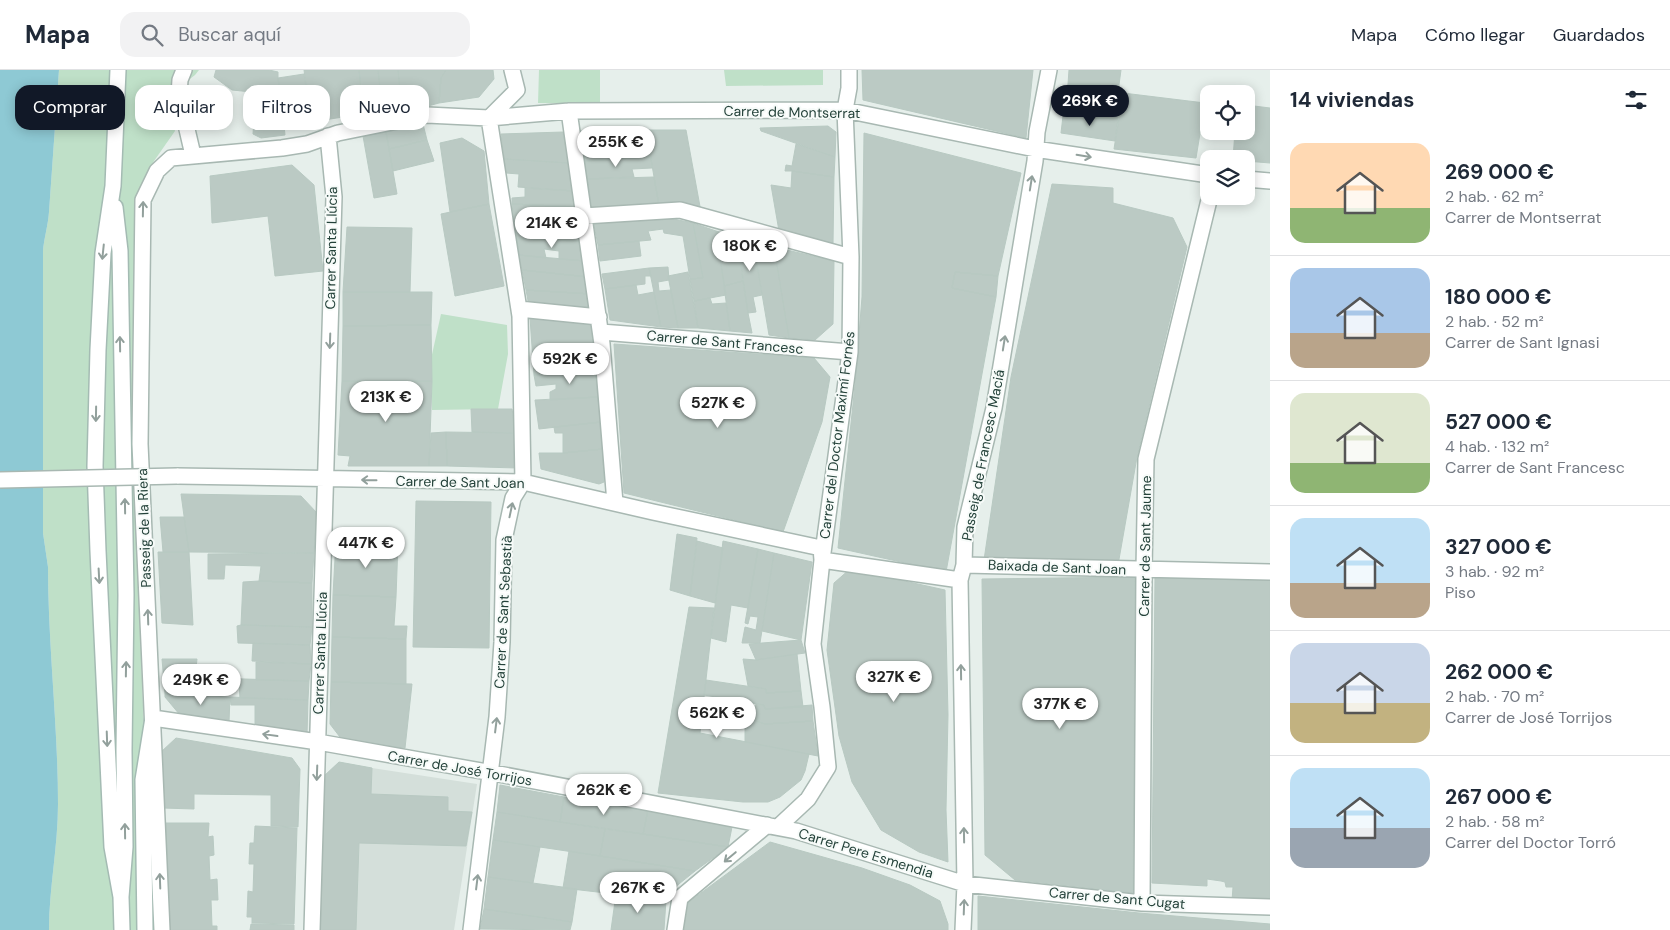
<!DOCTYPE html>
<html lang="es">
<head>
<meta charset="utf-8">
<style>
	:root { --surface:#fff; --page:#f2f2f3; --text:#1f2937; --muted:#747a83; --line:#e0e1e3; --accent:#111827 }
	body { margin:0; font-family:"DM Sans",sans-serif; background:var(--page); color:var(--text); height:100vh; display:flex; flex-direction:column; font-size:19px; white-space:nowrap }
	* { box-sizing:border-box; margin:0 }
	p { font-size:16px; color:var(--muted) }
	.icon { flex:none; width:28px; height:28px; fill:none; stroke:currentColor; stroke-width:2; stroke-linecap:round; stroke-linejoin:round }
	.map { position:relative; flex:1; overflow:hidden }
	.sheet { display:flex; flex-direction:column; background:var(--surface); width:400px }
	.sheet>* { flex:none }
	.top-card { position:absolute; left:15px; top:15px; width:475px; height:45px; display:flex; gap:10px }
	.tools { position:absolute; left:1200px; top:15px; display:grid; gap:10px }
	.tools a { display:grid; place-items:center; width:55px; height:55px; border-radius:10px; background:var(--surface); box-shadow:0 2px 12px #0003; font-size:25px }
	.price { position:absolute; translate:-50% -42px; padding:0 11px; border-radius:18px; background:#fff; color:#222; font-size:16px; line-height:32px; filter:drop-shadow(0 1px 2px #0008) }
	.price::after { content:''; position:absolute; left:50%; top:30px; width:15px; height:11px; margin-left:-8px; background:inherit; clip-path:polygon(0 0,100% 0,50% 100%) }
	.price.selected { background:var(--accent); color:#fff }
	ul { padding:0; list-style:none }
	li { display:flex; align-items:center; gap:15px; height:125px; padding:0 20px }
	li+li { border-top:1px solid var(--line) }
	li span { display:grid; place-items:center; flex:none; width:140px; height:100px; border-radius:15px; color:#555 }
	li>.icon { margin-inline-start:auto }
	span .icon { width:60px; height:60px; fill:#fffc; stroke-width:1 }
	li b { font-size:21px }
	h2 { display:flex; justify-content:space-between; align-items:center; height:60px; padding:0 20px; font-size:21px }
	.chip { padding:0 18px; border-radius:15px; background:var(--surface); box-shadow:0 2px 12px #0003; font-size:18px; line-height:45px }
	.chip.selected { background:var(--accent); color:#fff }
	header { display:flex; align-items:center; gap:30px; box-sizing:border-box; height:70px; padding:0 25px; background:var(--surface); border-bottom:1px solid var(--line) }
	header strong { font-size:24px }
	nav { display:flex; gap:28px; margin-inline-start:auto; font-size:18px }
	.search { width:350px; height:45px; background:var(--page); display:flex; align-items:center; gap:12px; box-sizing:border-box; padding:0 18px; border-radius:15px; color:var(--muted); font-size:19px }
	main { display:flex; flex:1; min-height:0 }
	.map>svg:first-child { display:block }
	.built { fill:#d4dfda }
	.green { fill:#bfe0c8 }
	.water { fill:#8ec9d4 }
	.building { fill:#bbcac4; stroke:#b8c9c2 }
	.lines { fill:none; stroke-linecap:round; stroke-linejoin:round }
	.street-casing { stroke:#a8b8b2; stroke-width:18 }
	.secondary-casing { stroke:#a4bbb3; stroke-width:18 }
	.street { stroke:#fff; stroke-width:15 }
	.secondary { stroke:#fff; stroke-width:15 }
	.street-bridge-casing { stroke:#a8b8b2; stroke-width:18; stroke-linecap:butt }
	.street-bridge { stroke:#fff; stroke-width:15 }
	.oneway { stroke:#92a09c }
	.labels { text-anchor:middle; stroke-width:4; stroke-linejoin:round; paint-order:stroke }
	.street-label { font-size:14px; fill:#24423a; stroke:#f7fbf9 }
</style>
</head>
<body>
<header>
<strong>Mapa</strong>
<div class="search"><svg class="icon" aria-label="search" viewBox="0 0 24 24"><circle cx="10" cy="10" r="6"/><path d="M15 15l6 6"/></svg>Buscar aquí</div>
<nav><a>Mapa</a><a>Cómo llegar</a><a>Guardados</a></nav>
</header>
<main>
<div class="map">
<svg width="1270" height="860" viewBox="0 0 1270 860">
	<rect width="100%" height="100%" fill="#e6efeb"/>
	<path class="built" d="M339 692 372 698 477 714 454 860H319L324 706Z"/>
	<path class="green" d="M59 0H199L195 5 169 25 175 61 154 91 139 119 133 361 146 718 153 860H49C49 818 58 777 58 734 58 655 48 576 48 497L43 463V181C44 168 48 156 49 142Z
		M539 0H600V34L538 33Z
		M724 0H823V15L726 16Z
		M441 244 507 255 508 284 498 339 432 340 431 289Z"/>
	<path class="water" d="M0 0H59L49 142C48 156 44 168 43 181V463L48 497C48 576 58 655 58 734 58 777 49 818 49 860H0Z"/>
	<path class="building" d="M216 0H269L278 2V8L281 25 232 20 214 7Z
		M304 0H359L364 51 344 54 343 47 311 52Z
		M359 0H378L383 47 364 51Z
		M378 0H398L402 43 383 47Z
		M398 0H446L441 8 439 33 402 43Z
		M446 0H493L494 9 479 27 439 33 441 8Z
		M862 0H1033L1026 68 863 30Z
		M1069 0H1121L1118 22 1100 19V14H1068Z
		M304 4 311 52 284 57 278 8Z
		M1068 14H1100V19L1123 23 1118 49 1063 46Z
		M1123 23 1205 33 1196 88 1114 79Z
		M273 25H281L285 65 261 68 253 64 254 49H258L256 37 265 35V29L273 28Z
		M1246 35 1270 38V93L1246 91V89H1233L1235 61H1246Z
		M1063 46 1118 49 1115 71 1061 63Z
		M423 54 427 70 389 79 386 62Z
		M828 56 836 62 835 87 761 61 760 58Z
		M646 60H686L701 142 659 136Z
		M646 60 651 87 584 91 578 61Z
		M386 62 397 124 374 128 363 66Z
		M563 62 569 93 504 89 501 64Z
		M864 63 1021 103 998 206 955 202 952 218 996 227 946 502 838 478 855 315 862 227Z
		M462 68 484 81 489 134 450 142 440 73Z
		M427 70 434 91 393 101 389 79Z
		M796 74 835 87 834 107 792 101H785L786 95 792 96Z
		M651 87 652 98 632 99 634 107 587 109 584 91Z
		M504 89 569 93 574 121 518 117 519 104 506 103Z
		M292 95 314 115 323 201 275 206 268 146 212 153 210 106Z
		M792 101 834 107 833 174 779 161 771 115 791 118Z
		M654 107 659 136 592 139 587 109Z
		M1052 114 1113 118V133L1173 148 1187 177 1137 387 1118 495 984 490 1011 307Z
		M525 118 574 121 577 137 512 134V128L525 127Z
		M489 134 504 216 455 226 441 144Z
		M512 134 577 137 579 156 514 152Z
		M659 146 693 153 703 208 690 209 683 166 664 163 663 159 648 161 651 170 598 175 593 150Z
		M514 152 539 153 540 160 555 161 556 155 579 156 582 171 517 169Z
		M693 153 716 161 726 225 694 231 690 209 703 208Z
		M347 157 412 158 410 222H343Z
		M716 161 737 167 743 211 724 216Z
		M737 167 753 171 762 225 753 227 756 242 748 243Z
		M517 169 582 171 585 191 559 189V181L544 179 546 188 519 185Z
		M639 171 641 186 600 191 598 175Z
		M753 171 774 177 789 268 769 265Z
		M774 177 834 191 833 254 815 270 789 268Z
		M519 185 585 191 588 207 522 200Z
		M668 197 669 210 658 212 659 221 671 220 678 258 661 257 649 198Z
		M649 198 651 206H645V214L605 219 602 204Z
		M522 200 588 207 591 224 526 220Z
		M688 202 698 258H678L668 206Z
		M955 202 998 206 996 227 952 218Z
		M743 211 748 243 752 263 730 261 724 216Z
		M636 215 638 225 654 222 661 257 610 250 605 219Z
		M526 220 591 224 593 241 529 236Z
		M343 222H432L431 255 343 256Z
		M710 228 712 234 726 233 730 261 698 258 694 231Z
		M530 248 593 252 595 303 534 305Z
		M431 255 432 311H342L343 256Z
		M614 274 814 288 830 307 822 352 783 462 624 423Z
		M595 303 598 327 550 330V322L556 319V314L536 316 534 305Z
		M342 311H432L429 396H348L350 386 338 385Z
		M598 327 601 352 539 359 535 330Z
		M471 339H512L516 363 472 362Z
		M601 352 603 379 563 383V363H555L554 357Z
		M446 362 516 363 517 398 447 396Z
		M446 362 447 396H429L431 363Z
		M603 379 604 412 599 414 541 399 539 383H563Z
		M181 424 301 426 317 443 314 483 189 482Z
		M416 431 491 432 489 578 413 577Z
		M160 447H184L189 482H163Z
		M677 464 697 468 690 526 670 520Z
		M336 470 398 473 396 527 333 525Z
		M697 471 723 478 715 533 690 526Z
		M723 471 758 479 748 538 731 535 726 572 711 568Z
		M758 479 774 483 760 573H742L745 557 756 560 758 547 750 546 748 554 745 553Z
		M158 482H189L193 555 162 553Z
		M314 483 312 513 259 511 261 496 225 495 224 509H208V484Z
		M774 483 812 492 801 570 762 561Z
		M850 499 945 520 948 645 946 740 948 792 919 782 881 760 852 712 839 666 827 580 834 513Z
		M1155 506 1236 507 1270 510V833L1232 831 1233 817H1226L1225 812 1221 811 1207 809V816L1152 813Z
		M1135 507 1133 823 1015 810 985 785 982 509Z
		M259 511 312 513V557L241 555 243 512Z
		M333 525 396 527 394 556H407L406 569 332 567Z
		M689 537 714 538 700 663 809 684 805 701 801 710 780 727 768 732H743L658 723Z
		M241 555 312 557 310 575 238 573 237 556Z
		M332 567 406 569V614L331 612Z
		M801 570 805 583 756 590 749 574Z
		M253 573 310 575 311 594 252 591Z
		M797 584 801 621 766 623V619L748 616 743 589 756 590Z
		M162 589H197L193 625 165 624Z
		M256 592 311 594 309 611 256 610Z
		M212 608 309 611 308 630 240 628 239 615H212Z
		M706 610 766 619V623L801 621 803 637 765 639 764 635 704 625Z
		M331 612 412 614 405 678 343 671 330 654Z
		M165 624 230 627 229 652 180 645 165 627Z
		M230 627 308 630 307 665 255 657V635H231Z
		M756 634 764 635 765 639 812 635 813 651 765 654 753 650Z
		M745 648 765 654 813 651 818 686 745 672Z
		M176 668 292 688 300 699 298 757 271 756V725L194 724V739L163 738 161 682Z
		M339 692 372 698 371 724 448 727V741L472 742 466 776 359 773 356 860H319L324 706Z
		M500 715 564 727 560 752 497 742Z
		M564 727 648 740 643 764 560 752Z
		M648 740 731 752 732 757 728 777 643 764Z
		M497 742 605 759 600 786 493 770Z
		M164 753H209L208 767 213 766 214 785 209 786 210 810 217 809 218 830H211L212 856H217V860H169Z
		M255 756 297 758 294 854 252 853V847H247L248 821 253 822 254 794H249L250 773H254Z
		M605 759 643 764 728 777 695 801 600 786Z
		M493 770 540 777 533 813 488 807Z
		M770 772 862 798 910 815 940 831 948 854V860H684L686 834Z
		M569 781 600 786 695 801 674 818 669 822 666 830 563 818Z
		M488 807 577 819 572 852 484 839Z
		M616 824 666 830 664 860H611Z
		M978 826 1139 843 1270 854V860H978Z
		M484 839 572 852 570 860 480 859Z
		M251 854 294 855V860H250Z"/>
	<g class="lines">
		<g class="street-casing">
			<path id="street" d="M184 0 180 10 179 25 193 85
				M569 41 602 274 615 433
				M489 48 517 20 512 0
				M1246 109 1270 111
				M584 146 680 140 851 187
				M519 239 599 247
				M601 262 850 282
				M177 406 523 412 653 442 821 478 822 490
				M822 490 960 510
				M964 495 1270 502
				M153 648 318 672 504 705 796 761 965 814 1142 833 1270 837
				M778 757 808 729 828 697 822 637 813 574 822 490 850 282 851 187 845 40 849 18V0
				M1142 833 1144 500 1146 389 1210 126
				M162 860 140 374 143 130 157 101 171 88 282 78 307 74 338 63 427 45 489 48 569 41 845 40 1035 79 1209 105
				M312 860 334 127 328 66
				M471 860 497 647 502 572 504 470 513 428 523 412 520 246 489 48
				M675 860 680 828 767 755
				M963 860 965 814 960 510 964 495 965 457 994 338 1035 91 1037 62 1049 0"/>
		</g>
		<g class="secondary-casing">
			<path id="secondary" d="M118 0 113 116 103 183 98 280 95 396 98 481 112 777 121 827
				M115 137 120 181 126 525 124 680 125 777 121 827 122 860
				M145 860 143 710 153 648"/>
		</g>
		<use href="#street" class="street"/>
		<use href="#secondary" class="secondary"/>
		<g class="street-bridge-casing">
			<path id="street-bridge" d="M0 410 177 406"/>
		</g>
		<use href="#street-bridge" class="street-bridge"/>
	</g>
	<defs><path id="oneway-shaft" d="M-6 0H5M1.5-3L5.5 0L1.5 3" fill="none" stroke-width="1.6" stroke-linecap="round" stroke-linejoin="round" transform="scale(1.25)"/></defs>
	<g class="oneway">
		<use href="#oneway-shaft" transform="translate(1084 86) rotate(9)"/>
		<use href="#oneway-shaft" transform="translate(1031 113) rotate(-81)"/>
		<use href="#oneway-shaft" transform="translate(143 139) rotate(-89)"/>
		<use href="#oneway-shaft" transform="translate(103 182) rotate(96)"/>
		<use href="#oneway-shaft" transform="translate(330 271) rotate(92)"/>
		<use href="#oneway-shaft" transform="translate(1004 273) rotate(-81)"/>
		<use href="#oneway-shaft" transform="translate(120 274) rotate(-91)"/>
		<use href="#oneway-shaft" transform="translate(96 344) rotate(91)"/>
		<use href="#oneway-shaft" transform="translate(369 410) rotate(-179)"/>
		<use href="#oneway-shaft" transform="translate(125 436) rotate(-91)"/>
		<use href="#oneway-shaft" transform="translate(511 440) rotate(-78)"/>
		<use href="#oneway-shaft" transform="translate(99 506) rotate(87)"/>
		<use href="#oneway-shaft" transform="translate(148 547) rotate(-92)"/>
		<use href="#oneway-shaft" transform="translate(126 599) rotate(-89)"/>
		<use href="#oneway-shaft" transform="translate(961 602) rotate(-91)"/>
		<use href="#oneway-shaft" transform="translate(496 655) rotate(-83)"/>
		<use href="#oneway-shaft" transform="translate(270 665) rotate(-172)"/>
		<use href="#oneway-shaft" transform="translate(107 669) rotate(88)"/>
		<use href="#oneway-shaft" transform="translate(317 703) rotate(92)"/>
		<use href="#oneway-shaft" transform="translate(125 761) rotate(-91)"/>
		<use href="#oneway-shaft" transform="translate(964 765) rotate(-91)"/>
		<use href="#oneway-shaft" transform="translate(730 787) rotate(140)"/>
		<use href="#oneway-shaft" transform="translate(160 811) rotate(-92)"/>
		<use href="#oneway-shaft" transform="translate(477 812) rotate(-83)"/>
		<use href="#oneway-shaft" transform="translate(964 837) rotate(-88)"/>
	</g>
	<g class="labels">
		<g class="street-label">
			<text transform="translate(792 42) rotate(1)" y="5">Carrer de Montserrat</text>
			<text transform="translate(331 178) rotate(-89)" y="5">Carrer Santa Llúcia</text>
			<text transform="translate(725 272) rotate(5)" y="5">Carrer de Sant Francesc</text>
			<text transform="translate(837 365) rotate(-83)" y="5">Carrer del Doctor Maximí Fornés</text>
			<text transform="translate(983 385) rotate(-79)" y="5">Passeig de Francesc Maciá</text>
			<text transform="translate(460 412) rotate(1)" y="5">Carrer de Sant Joan</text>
			<text transform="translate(144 458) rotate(-92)" y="5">Passeig de la Riera</text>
			<text transform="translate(1145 476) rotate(-89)" y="5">Carrer de Sant Jaume</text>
			<text transform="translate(1057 497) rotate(2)" y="5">Baixada de Sant Joan</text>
			<text transform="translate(503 542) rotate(-87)" y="5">Carrer de Sant Sebastià</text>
			<text transform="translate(320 583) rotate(-88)" y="5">Carrer Santa Llúcia</text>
			<text transform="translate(460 698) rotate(10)" y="5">Carrer de José Torrijos</text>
			<text transform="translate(866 783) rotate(17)" y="5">Carrer Pere Esmendia</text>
			<text transform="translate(1117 828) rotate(5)" y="5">Carrer de Sant Cugat</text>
		</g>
	</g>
</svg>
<div class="tools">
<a><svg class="icon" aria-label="locate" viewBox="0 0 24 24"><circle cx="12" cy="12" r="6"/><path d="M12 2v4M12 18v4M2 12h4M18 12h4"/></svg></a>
<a><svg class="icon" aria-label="layers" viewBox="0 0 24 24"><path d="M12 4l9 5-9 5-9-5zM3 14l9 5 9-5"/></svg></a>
</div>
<b class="price selected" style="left:1090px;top:57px">269K €</b>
<b class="price" style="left:616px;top:98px">255K €</b>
<b class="price" style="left:552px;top:179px">214K €</b>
<b class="price" style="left:750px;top:202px">180K €</b>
<b class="price" style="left:570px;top:315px">592K €</b>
<b class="price" style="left:386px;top:353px">213K €</b>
<b class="price" style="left:718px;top:359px">527K €</b>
<b class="price" style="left:366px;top:499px">447K €</b>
<b class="price" style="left:894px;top:633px">327K €</b>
<b class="price" style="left:201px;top:636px">249K €</b>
<b class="price" style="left:1060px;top:660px">377K €</b>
<b class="price" style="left:717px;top:669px">562K €</b>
<b class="price" style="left:604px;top:746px">262K €</b>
<b class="price" style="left:638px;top:844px">267K €</b>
<div class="top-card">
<a class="chip selected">Comprar</a>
<a class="chip">Alquilar</a>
<a class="chip">Filtros</a>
<a class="chip">Nuevo</a>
</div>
</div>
<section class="sheet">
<h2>14 viviendas<svg class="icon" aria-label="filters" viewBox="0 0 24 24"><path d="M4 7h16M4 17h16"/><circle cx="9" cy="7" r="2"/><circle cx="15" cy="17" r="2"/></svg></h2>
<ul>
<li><span style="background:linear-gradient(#ffd9b3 65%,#8fb573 0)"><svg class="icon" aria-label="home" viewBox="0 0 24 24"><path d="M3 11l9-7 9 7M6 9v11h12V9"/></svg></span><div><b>269 000 €</b><p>2 hab. · 62 m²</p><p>Carrer de Montserrat</p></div></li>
<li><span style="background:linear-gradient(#a9c7e8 65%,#b9a48a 0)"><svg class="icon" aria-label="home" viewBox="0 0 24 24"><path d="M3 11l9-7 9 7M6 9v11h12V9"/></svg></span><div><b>180 000 €</b><p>2 hab. · 52 m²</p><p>Carrer de Sant Ignasi</p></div></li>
<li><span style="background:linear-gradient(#dfe7d0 70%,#8fb573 0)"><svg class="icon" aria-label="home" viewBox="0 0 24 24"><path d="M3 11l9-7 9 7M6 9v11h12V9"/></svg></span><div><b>527 000 €</b><p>4 hab. · 132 m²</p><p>Carrer de Sant Francesc</p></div></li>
<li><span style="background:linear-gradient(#bfe0f5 65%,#b9a48a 0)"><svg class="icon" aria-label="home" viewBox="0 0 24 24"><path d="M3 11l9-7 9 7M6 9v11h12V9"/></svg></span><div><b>327 000 €</b><p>3 hab. · 92 m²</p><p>Piso</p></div></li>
<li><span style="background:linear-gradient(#c9d6e8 60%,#c2b280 0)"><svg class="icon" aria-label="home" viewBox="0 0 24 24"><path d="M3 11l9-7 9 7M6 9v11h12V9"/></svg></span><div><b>262 000 €</b><p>2 hab. · 70 m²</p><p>Carrer de José Torrijos</p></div></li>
<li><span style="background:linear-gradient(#bfe0f5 60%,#9aa5b1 0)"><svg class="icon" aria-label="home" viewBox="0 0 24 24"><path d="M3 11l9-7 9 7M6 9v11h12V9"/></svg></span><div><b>267 000 €</b><p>2 hab. · 58 m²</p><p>Carrer del Doctor Torró</p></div></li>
</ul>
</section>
</main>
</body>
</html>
